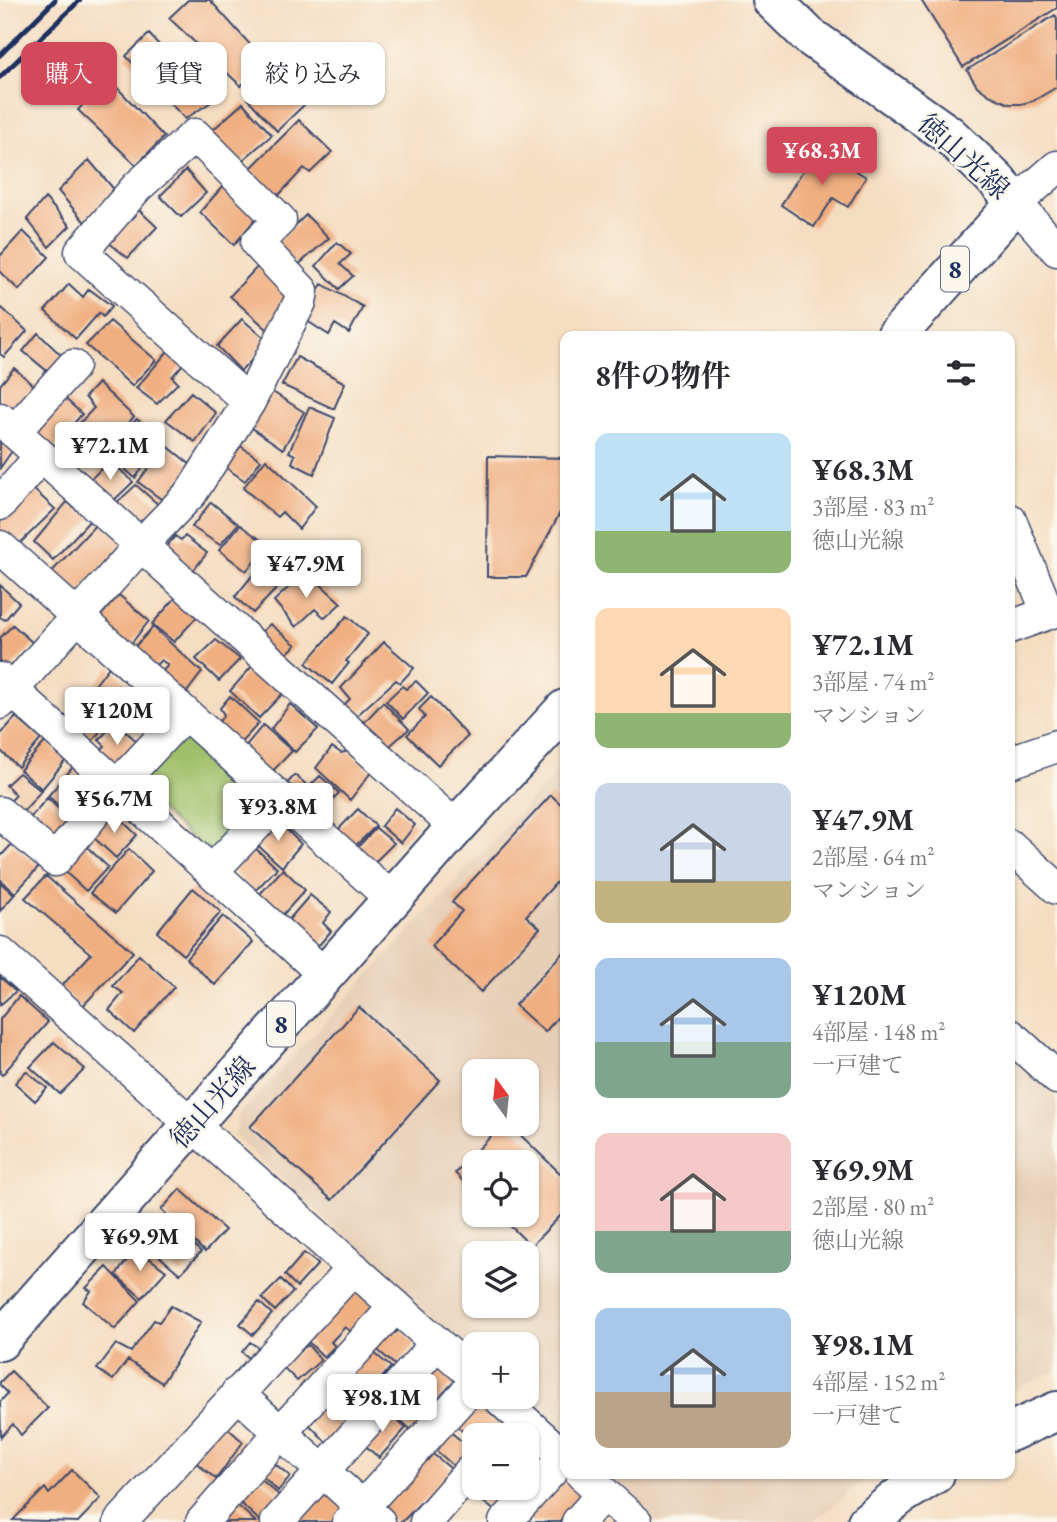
<!DOCTYPE html>
<html lang="ja">
<head>
<meta charset="utf-8">
<style>
	:root { --surface:#fff; --page:#f2f2f3; --text:#2b2b33; --muted:#7c7c81; --accent:#d1495b }
	body { margin:0; font-family:"EB Garamond","Noto Serif JP",serif; background:var(--page); color:var(--text); height:100vh; display:flex; flex-direction:column; font-size:26px; white-space:nowrap }
	* { box-sizing:border-box; margin:0 }
	p { font-size:23px; color:var(--muted) }
	.icon { flex:none; width:38px; height:38px; fill:none; stroke:currentColor; stroke-width:2; stroke-linecap:round; stroke-linejoin:round }
	.map { position:relative; flex:1; overflow:hidden }
	.details { position:absolute; left:560px; top:331px; width:455px; height:1148px; display:flex; flex-direction:column; background:var(--surface); border-radius:14px; box-shadow:0 2px 5px #0004 }
	.details>* { flex:none }
	.top-card { position:absolute; left:21px; top:42px; width:434px; height:63px; display:flex; gap:14px }
	.needle { width:46px; rotate:345deg }
	.tools { position:absolute; left:462px; top:1059px; display:grid; gap:14px }
	.tools a { display:grid; place-items:center; width:77px; height:77px; border-radius:14px; background:var(--surface); box-shadow:0 2px 5px #0004; font-size:35px }
	.price { position:absolute; translate:-50% -60px; padding:0 16px; border-radius:7px; background:#fff; color:#222; font-size:23px; line-height:46px; filter:drop-shadow(0 2px 4px #0008) }
	.price::after { content:''; position:absolute; left:50%; top:42px; width:21px; height:16px; margin-left:-10px; background:inherit; clip-path:polygon(0 0,100% 0,50% 100%) }
	.price.on { background:var(--accent); color:#fff }
	ul { padding:0; list-style:none }
	li { display:flex; align-items:center; gap:21px; height:175px; padding:0 35px }
	li span { display:grid; place-items:center; flex:none; width:196px; height:140px; border-radius:14px; color:#555 }
	li>.icon { margin-inline-start:auto }
	span .icon { width:84px; height:84px; fill:#fffc; stroke-width:1 }
	li b { font-size:30px }
	h2 { display:flex; justify-content:space-between; align-items:center; height:84px; padding:0 35px; font-size:30px }
	.tag { padding:0 24px; border-radius:14px; background:var(--surface); box-shadow:0 2px 5px #0004; font-size:24px; line-height:63px }
	.tag.on { background:var(--accent); color:#fff }
	.map>svg:first-child { display:block }
	.built { fill:#e7cfb7; fill-rule:evenodd }
	.green { fill:#9fc069; stroke:#5d7864; stroke-width:2 }
	.building { fill:#f0af81 }
	.lines { fill:none; stroke-linecap:round; stroke-linejoin:round }
	.minor-casing { stroke:#3c496d; stroke-width:35 }
	.major-casing { stroke:#3c496d; stroke-width:42 }
	.minor { stroke:#fff; stroke-width:32 }
	.major { stroke:#fff; stroke-width:38 }
	.rail { stroke:#1b2f5e; stroke-width:5 }
	.labels { text-anchor:middle; stroke-width:5; stroke-linejoin:round; paint-order:stroke }
	.shield { fill:#fbf7ec; stroke:#5e6b89; stroke-width:2 }
	.shield-label { font-size:26px; font-weight:bold; fill:#1b2f5e }
	.street-label { font-size:28px; fill:#1b2f5e; stroke:#fbf7ec }
</style>
</head>
<body>
<div class="map">
<svg width="1057" height="1522" viewBox="0 0 1057 1522">
	<rect width="100%" height="100%" fill="#fbf7ec"/>
	<filter id="ink" filterUnits="userSpaceOnUse"><feTurbulence type="fractalNoise" baseFrequency=".0143" numOctaves="2"/><feDisplacementMap in="SourceGraphic" scale="14" xChannelSelector="R" yChannelSelector="G"/><feConvolveMatrix kernelMatrix="1 2 1 2 8 2 1 2 1" color-interpolation-filters="sRGB"/></filter>
	<filter id="wash" filterUnits="userSpaceOnUse"><feTurbulence type="fractalNoise" baseFrequency=".00686" numOctaves="4" result="noise"/><feDisplacementMap in="SourceGraphic" scale="28" xChannelSelector="R" yChannelSelector="G"/><feGaussianBlur stdDeviation="1.57" result="paint"/><feColorMatrix in="noise" values="0 0 0 0 0 0 0 0 0 0 0 0 0 0 0 0 0 1.4 0 .05"/><feComposite in="paint" operator="in"/></filter>
	<g filter="url(#wash)">
		<rect width="100%" height="100%" fill="#f5ddc1"/>
		<path class="built" d="M565 763V1441L516 1397 527 1396V1344H474V1358L235 1136 239 1115ZM474 1071H527V1124H474ZM474 1162H527V1214H474ZM474 1253H527V1306H474Z
			M1010 1055 1057 1098V1371L1010 1391Z
			M601 1474H872L813 1522H654Z"/>
		<path class="green" d="M183 725 268 802 215 860 131 783Z"/>
		<g id="blocks">
			<path class="building" d="M188 0H210L265 61 241 86 169 18Z
				M921 0H1057V8L963 67Z
				M1055 15 1057 18V87L1033 101 1021 104H1009L989 95 977 86 967 70Z
				M149 34 211 102 185 119 126 56Z
				M278 73 305 104 277 131 248 99Z
				M108 78 164 137 136 165 78 110Z
				M243 103 272 135 237 165 207 135Z
				M299 120 332 152 310 173 304 168 278 196 250 169Z
				M818 147 866 177 848 207 833 198 814 227 781 205Z
				M89 160 118 194 88 226 58 191Z
				M186 170 206 193 181 217 160 196Z
				M224 185 258 216 234 245 200 212Z
				M45 198 70 226 49 247 27 219Z
				M139 210 157 227 128 258 108 242Z
				M306 215 329 238 297 266 276 244Z
				M23 231 49 257 19 290 0 272V256Z
				M337 242 351 254 340 264 353 276 339 289 316 266Z
				M260 264 291 301 268 330 230 296Z
				M69 284 83 297 89 289 112 306 103 317 99 313 76 339 45 311Z
				M322 284 363 307 349 333 335 324 329 335 301 317Z
				M2 308 27 331 4 357 0 354V310Z
				M242 319 269 342 241 371 217 346Z
				M110 321 156 360 132 386 86 345Z
				M38 333 66 360 53 376 23 351Z
				M168 351 183 364 172 377 178 383 157 404 136 388Z
				M297 357 345 383 334 409 282 385Z
				M14 368 37 388 12 421 0 410V385Z
				M98 383 134 417 103 449 76 427 94 408 85 397Z
				M271 391 304 412 283 449 249 426Z
				M58 392 82 414 48 454 23 431Z
				M191 392 216 413 195 442 166 420Z
				M309 407 335 418 314 474 292 463 295 455 289 452Z
				M137 419 157 437 147 450 153 455 135 478 106 452Z
				M0 441 12 451 0 468Z
				M166 445 191 465 165 502 138 482Z
				M239 445 261 460 245 481 225 467Z
				M488 456 565 458V507H563L526 577H487Z
				M266 459 316 506 299 529 282 512 277 517 243 488Z
				M110 460 133 482 109 505 87 483Z
				M136 485 160 506 142 526 140 522 132 528 111 508Z
				M31 487 55 509 14 549 0 532V522Z
				M67 502 75 508 80 505 94 516 53 560 34 542Z
				M211 502 238 524 220 545 192 527Z
				M99 521 125 542 71 601 46 578Z
				M240 525 269 546 246 571 219 550Z
				M175 536 181 540 185 536 207 553 189 576 162 552Z
				M260 566 281 584 253 613 235 597Z
				M306 571 341 603 325 618 315 609 296 627 274 601Z
				M0 585 19 603 5 620 0 617Z
				M181 592 203 610 174 642 152 624Z
				M119 595 149 621 126 650 96 621Z
				M347 616 368 634 346 661 349 663 332 684 306 663Z
				M270 624 296 645 280 660 255 638Z
				M13 625 34 644 5 673 0 668V638Z
				M153 627 202 672 178 704 156 679 168 665 161 660 150 671 130 652Z
				M216 640 240 659 219 681 196 659Z
				M384 642 414 668 400 683 396 680 352 720 340 709 350 699 341 688Z
				M254 664 287 689 259 718 230 691Z
				M109 667 141 695 120 719 89 693Z
				M416 681 428 693 403 719 386 701 402 686 406 689Z
				M87 696 111 717 87 748 66 731 78 718 73 713Z
				M230 696 259 723 236 748 214 728 224 715 220 708Z
				M431 697 468 736 438 765 407 735 425 717 419 709Z
				M383 702 409 729 383 752 360 727Z
				M290 704 318 729 295 752 271 729Z
				M16 717 41 739 18 767 0 750V735Z
				M115 722 140 744 116 773 97 754 105 746 99 740Z
				M263 725 292 751 267 777 239 754Z
				M46 741 66 760 42 789 20 770Z
				M332 747 341 753 349 751 372 771 350 800 316 768Z
				M73 767 100 794 78 823 48 796Z
				M19 773 41 791 17 819 2 810 16 795 6 785Z
				M295 775 309 787 320 776 339 793 312 818 282 789Z
				M551 795 565 808V873L526 916 540 928 481 992 431 946 462 911 452 902Z
				M47 798 75 824 51 852 24 825Z
				M395 808 415 825 401 843 381 826Z
				M358 809 376 826 349 852 333 835Z
				M112 811 137 835 116 858 91 835Z
				M275 818 301 844 282 867 254 842Z
				M376 828 394 843 367 870 351 854Z
				M83 843 108 867 86 891 61 868Z
				M12 844 39 867 15 893 0 879V857Z
				M254 847 277 868 254 892 231 869Z
				M129 849 152 871 116 913 90 893Z
				M283 869 305 890 280 918 258 896Z
				M46 876 133 952 81 1008 60 988 91 954 25 898Z
				M0 882 14 895 0 911Z
				M193 888 221 912 183 955 157 932Z
				M310 895 331 912 323 923 331 931 320 944 309 947 285 924Z
				M223 916 253 942 215 985 186 958Z
				M565 950V1009L545 1032 515 1005Z
				M139 955 174 987 134 1033 109 1010 123 993 113 986Z
				M0 977 16 991 0 1005Z
				M19 996 48 1022 2 1075 0 1073V1019Z
				M359 1007 440 1080 332 1200 250 1127Z
				M54 1042 85 1069 60 1094 30 1067Z
				M26 1071 47 1088 35 1101 15 1083Z
				M503 1124H509L565 1178V1211L531 1246 498 1214H527V1162H474V1192L455 1173Z
				M180 1189 225 1230 205 1252 161 1210Z
				M173 1225 201 1252 180 1274 152 1250Z
				M136 1248 166 1271 142 1298 116 1275Z
				M304 1253 318 1264 297 1287 285 1275Z
				M107 1267 140 1301 115 1329 83 1302 91 1291 86 1288Z
				M281 1279 293 1292 275 1311 262 1298Z
				M341 1287 360 1289 376 1305 352 1332 345 1327 331 1342 335 1346 324 1357 301 1335Z
				M259 1302 272 1314 253 1335 240 1324Z
				M171 1306 201 1322 162 1383 128 1360 113 1380 97 1369 116 1344 131 1352 154 1320 159 1322Z
				M401 1328 415 1343 396 1366 373 1346 388 1329 395 1333Z
				M250 1342 260 1349 250 1359 242 1352Z
				M308 1345 321 1360 297 1381 276 1360 295 1354Z
				M366 1346 391 1367 371 1391 347 1369Z
				M433 1356 458 1379 431 1405 437 1409 417 1435 392 1413Z
				M11 1371 48 1408 21 1435 13 1424 1 1437 0 1402 8 1393 0 1385V1382Z
				M343 1377 361 1393 354 1402 361 1407 328 1444 303 1418Z
				M475 1398 504 1425 494 1435H474V1441L452 1422Z
				M385 1411 406 1428 379 1458 358 1439Z
				M221 1422 243 1442 216 1479 193 1460Z
				M446 1428 473 1451 456 1468 431 1446Z
				M527 1444 543 1459 527 1478Z
				M428 1450 460 1476 434 1503 427 1496 402 1522H396L377 1504Z
				M269 1459 290 1476 278 1491 257 1471Z
				M72 1470 101 1498 78 1522 13 1520 45 1488 49 1494Z
				M560 1473 585 1497 563 1522H514Z
				M255 1474 281 1497 260 1521 235 1498Z
				M319 1484 349 1512 337 1522H286Z
				M474 1488H521L499 1514 469 1491Z
				M234 1502 256 1522H215Z"/>
		</g>
	</g>
	<g filter="url(#ink)">
		<use href="#blocks" fill-opacity="0" stroke="#3c496d" stroke-width="2"/>
		<g class="lines">
			<g class="minor-casing">
				<path id="minor" d="M1057 167 1016 203 1057 250
					M0 419 456 827
					M14 432 73 366
					M0 504 40 457
					M1010 520 1048 613
					M0 547 393 900
					M1010 627 1057 610
					M0 679 325 975
					M0 703 141 545 191 493 249 402 300 302 302 291 257 243 280 220 195 135 137 187 81 252 249 402
					M1010 762 1057 746
					M0 813 55 860 118 785 184 714
					M1010 846 1057 888
					M212 871 280 800
					M0 953 474 1376
					M1010 1035 1057 1078
					M237 1393 379 1522
					M497 1396 565 1458
					M582 1474 636 1522
					M120 1522 354 1268
					M202 1522 280 1433 396 1306
					M277 1522 437 1343
					M349 1522 474 1384
					M426 1522 474 1467
					M505 1522 564 1457
					M578 1522 604 1493"/>
			</g>
			<g class="major-casing">
				<path id="major" d="M772 0 809 36 949 135 996 180 1016 203 896 336
					M0 1341 456 827 565 709
					M1010 1432 1057 1411
					M867 1522 900 1496 935 1474"/>
			</g>
			<use href="#minor" class="minor"/>
			<use href="#major" class="major"/>
			<path class="rail" d="M0 55 55 0
				M0 77 80 0"/>
		</g>
	</g>
	<g class="labels">
		<g class="shield">
			<rect x="941" y="246.5" width="28" height="45" rx="5"/>
			<rect x="267" y="1001.5" width="28" height="45" rx="5"/>
		</g>
		<g class="shield-label">
			<text x="955" y="278">8</text>
			<text x="281" y="1033">8</text>
		</g>
		<g class="street-label">
			<text transform="translate(964 156) rotate(42)" y="10">徳山光線</text>
			<text transform="translate(212 1102) rotate(-48)" y="10">徳山光線</text>
		</g>
	</g>
</svg>
<div class="tools">
<a><svg class="needle" viewBox="-14 -14 28 28"><path d="M0-13l5 13h-10z" fill="#e53935"/><path d="M0 13l5-13h-10z" fill="#7c7c81"/></svg></a>
<a><svg class="icon" aria-label="locate" viewBox="0 0 24 24"><circle cx="12" cy="12" r="6"/><path d="M12 2v4M12 18v4M2 12h4M18 12h4"/></svg></a>
<a><svg class="icon" aria-label="layers" viewBox="0 0 24 24"><path d="M12 4l9 5-9 5-9-5zM3 14l9 5 9-5"/></svg></a>
<a>+</a>
<a>−</a>
</div>
<b class="price on" style="left:822px;top:187px">¥68.3M</b>
<b class="price" style="left:110px;top:482px">¥72.1M</b>
<b class="price" style="left:306px;top:600px">¥47.9M</b>
<b class="price" style="left:117px;top:747px">¥120M</b>
<b class="price" style="left:114px;top:835px">¥56.7M</b>
<b class="price" style="left:278px;top:843px">¥93.8M</b>
<b class="price" style="left:140px;top:1273px">¥69.9M</b>
<b class="price" style="left:382px;top:1434px">¥98.1M</b>
<div class="top-card">
<a class="tag on">購入</a>
<a class="tag">賃貸</a>
<a class="tag">絞り込み</a>
</div>
<section class="details">
<h2>8件の物件<svg class="icon" aria-label="filters" viewBox="0 0 24 24"><path d="M4 7h16M4 17h16"/><circle cx="9" cy="7" r="2"/><circle cx="15" cy="17" r="2"/></svg></h2>
<ul>
<li><span style="background:linear-gradient(#bfe0f5 70%,#8fb573 0)"><svg class="icon" aria-label="home" viewBox="0 0 24 24"><path d="M3 11l9-7 9 7M6 9v11h12V9"/></svg></span><div><b>¥68.3M</b><p>3部屋 · 83 m²</p><p>徳山光線</p></div></li>
<li><span style="background:linear-gradient(#ffd9b3 75%,#8fb573 0)"><svg class="icon" aria-label="home" viewBox="0 0 24 24"><path d="M3 11l9-7 9 7M6 9v11h12V9"/></svg></span><div><b>¥72.1M</b><p>3部屋 · 74 m²</p><p>マンション</p></div></li>
<li><span style="background:linear-gradient(#c9d6e8 70%,#c2b280 0)"><svg class="icon" aria-label="home" viewBox="0 0 24 24"><path d="M3 11l9-7 9 7M6 9v11h12V9"/></svg></span><div><b>¥47.9M</b><p>2部屋 · 64 m²</p><p>マンション</p></div></li>
<li><span style="background:linear-gradient(#a9c7e8 60%,#7fa58c 0)"><svg class="icon" aria-label="home" viewBox="0 0 24 24"><path d="M3 11l9-7 9 7M6 9v11h12V9"/></svg></span><div><b>¥120M</b><p>4部屋 · 148 m²</p><p>一戸建て</p></div></li>
<li><span style="background:linear-gradient(#f6c9c9 70%,#7fa58c 0)"><svg class="icon" aria-label="home" viewBox="0 0 24 24"><path d="M3 11l9-7 9 7M6 9v11h12V9"/></svg></span><div><b>¥69.9M</b><p>2部屋 · 80 m²</p><p>徳山光線</p></div></li>
<li><span style="background:linear-gradient(#a9c7e8 60%,#b9a48a 0)"><svg class="icon" aria-label="home" viewBox="0 0 24 24"><path d="M3 11l9-7 9 7M6 9v11h12V9"/></svg></span><div><b>¥98.1M</b><p>4部屋 · 152 m²</p><p>一戸建て</p></div></li>
</ul>
</section>
</div>
</body>
</html>
